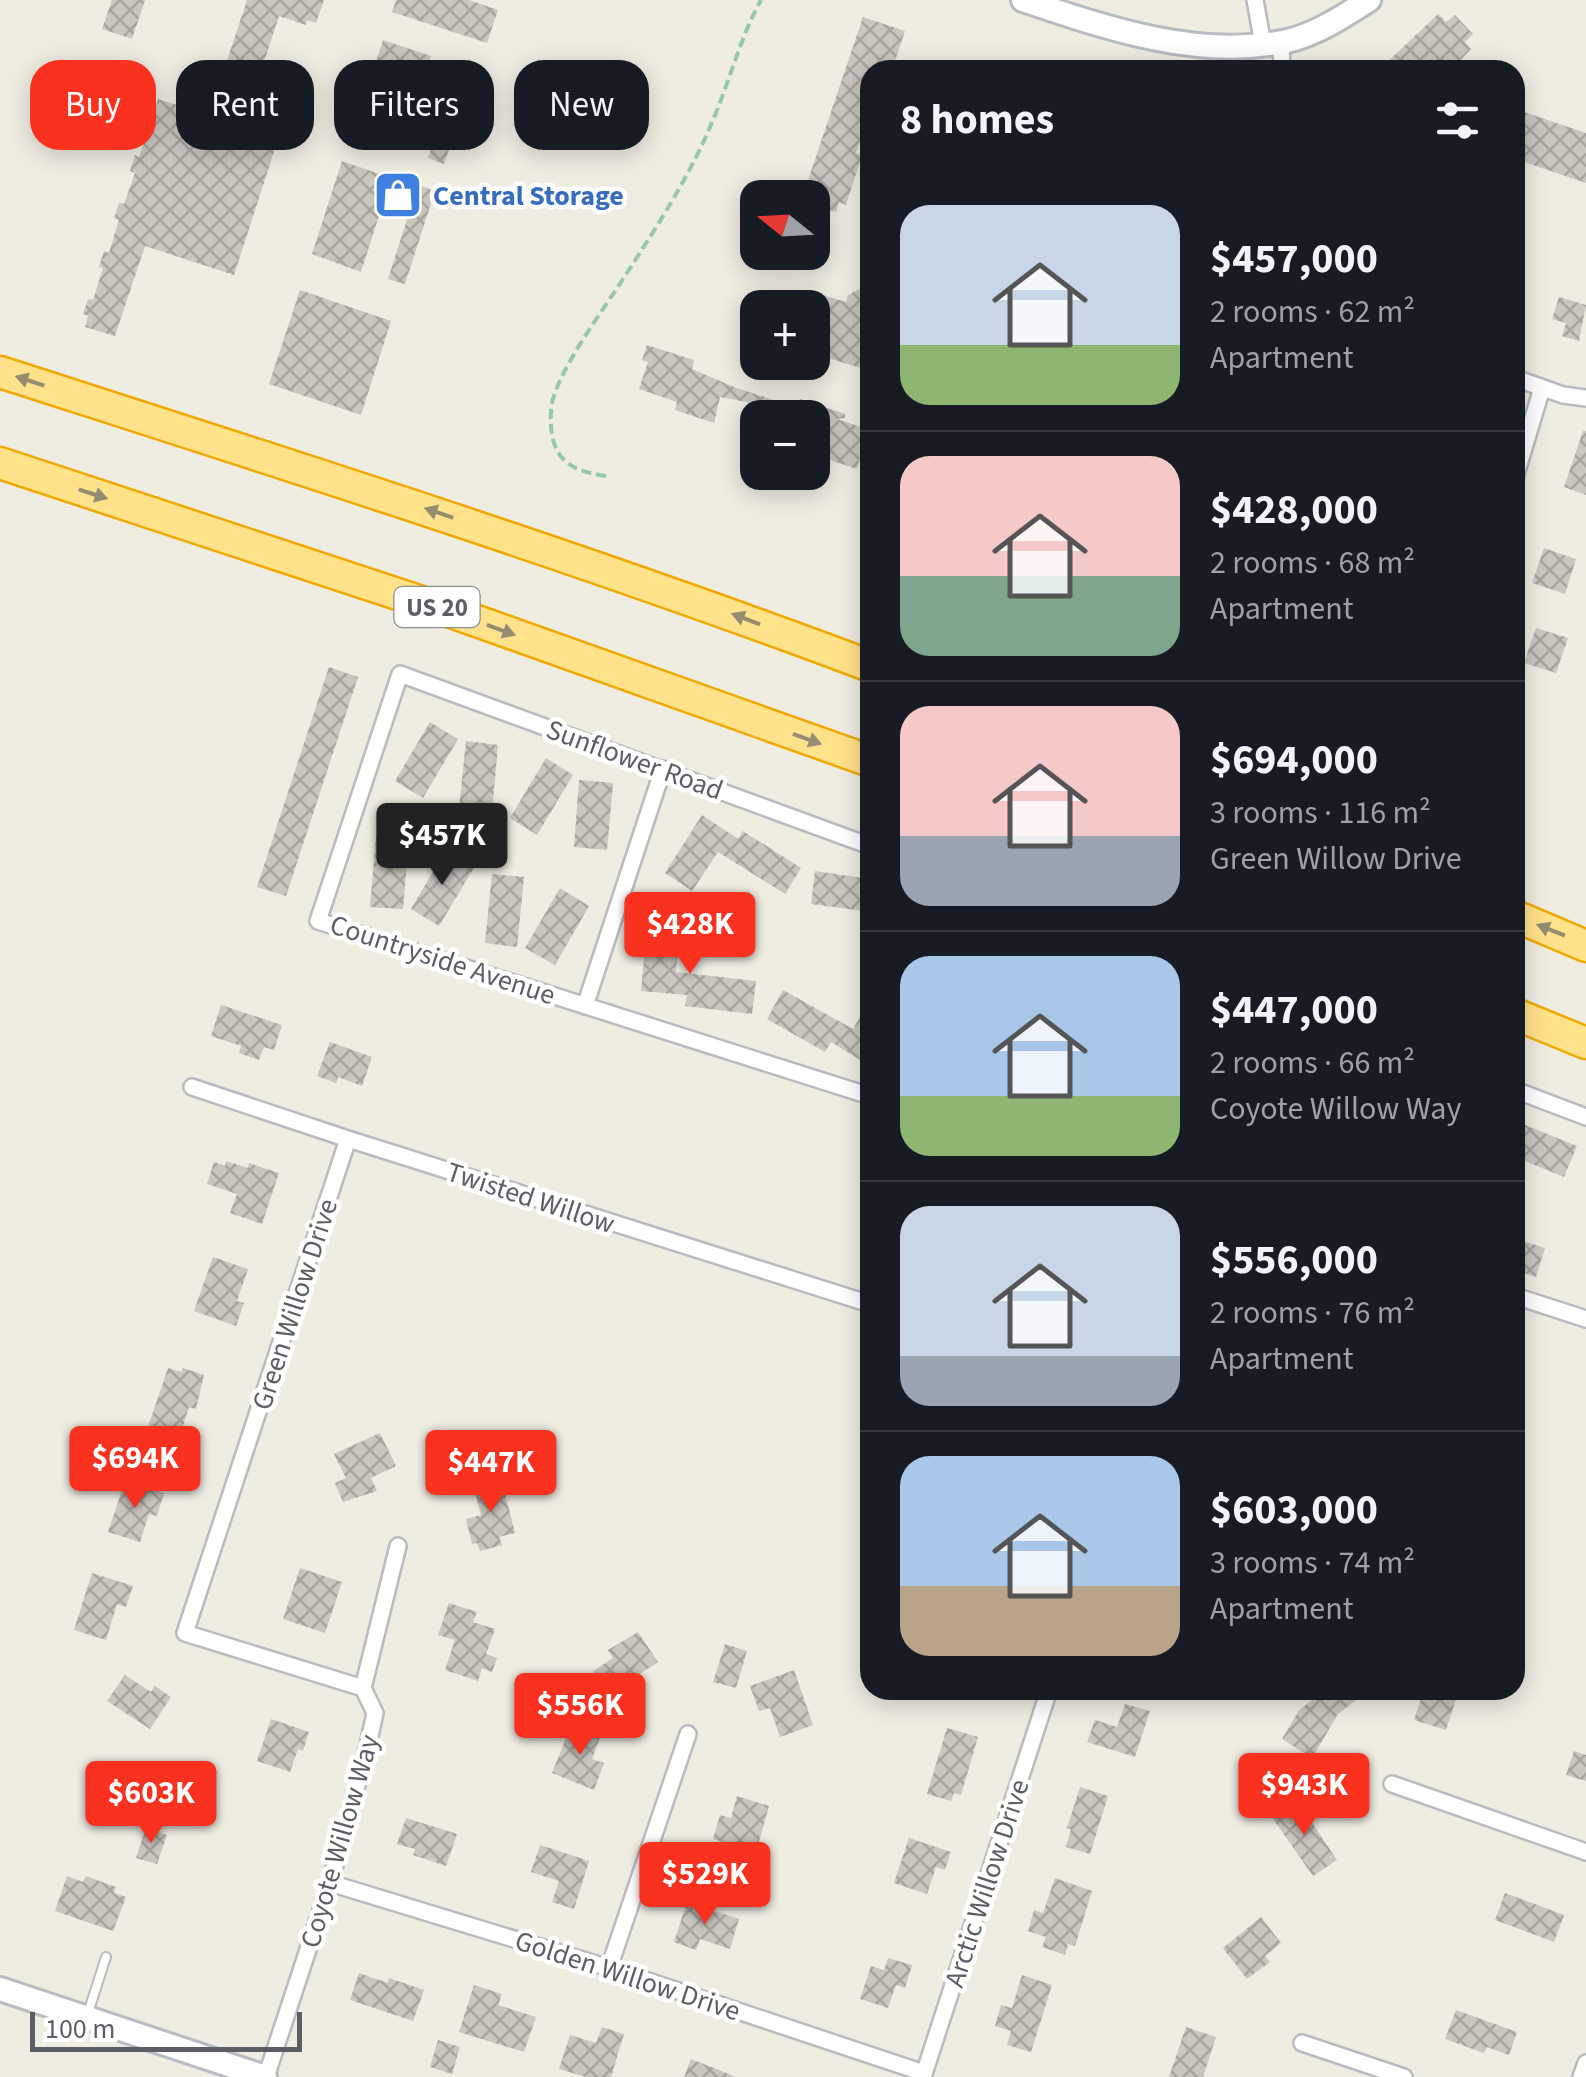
<!DOCTYPE html>
<html lang="en">
<head>
<meta charset="utf-8">
<style>
	:root { --surface:#171b24; --page:#242831; --text:#f1f3f6; --muted:#9ea1a6; --line:#363941; --accent:#fa311e }
	body { margin:0; font-family:"Source Sans 3",sans-serif; background:var(--page); color:var(--text); height:100vh; display:flex; flex-direction:column; font-size:38px; white-space:nowrap }
	* { box-sizing:border-box; margin:0 }
	p { font-size:32px; color:var(--muted) }
	.icon { flex:none; width:55px; height:55px; fill:none; stroke:currentColor; stroke-width:2; stroke-linecap:round; stroke-linejoin:round }
	.map { position:relative; flex:1; overflow:hidden }
	.drawer { position:absolute; left:860px; top:60px; width:665px; height:1640px; display:flex; flex-direction:column; background:var(--surface); border-radius:30px; box-shadow:0 5px 25px #0003 }
	.drawer>* { flex:none }
	.guide { position:absolute; left:30px; top:60px; width:680px; height:90px; display:flex; gap:20px }
	.needle { width:65px; rotate:288deg }
	.buttons { position:absolute; left:740px; top:180px; display:grid; gap:20px }
	.buttons a { display:grid; place-items:center; width:90px; height:90px; border-radius:20px; background:var(--surface); box-shadow:0 5px 25px #0003; font-size:50px }
	.scale { position:absolute; left:30px; bottom:25px; width:272px; box-sizing:border-box; padding-left:10px; border:5px solid #5b5f65; border-top:0; font-size:28px; line-height:35px; white-space:nowrap; color:#5b5f65; -webkit-text-stroke:8px #fff; paint-order:stroke }
	.price { position:absolute; translate:-50% -85px; padding:0 22px; border-radius:10px; background:var(--accent); color:#fff; font-size:32px; line-height:65px; filter:drop-shadow(0 2px 5px #0008) }
	.price::after { content:''; position:absolute; left:50%; top:60px; width:30px; height:22px; margin-left:-15px; background:inherit; clip-path:polygon(0 0,100% 0,50% 100%) }
	.price.current { background:#222; color:#fff }
	ul { padding:0; list-style:none }
	li { display:flex; align-items:center; gap:30px; height:250px; padding:0 40px }
	li+li { border-top:2px solid var(--line) }
	li span { display:grid; place-items:center; flex:none; width:280px; height:200px; border-radius:30px; color:#555 }
	li>.icon { margin-inline-start:auto }
	span .icon { width:120px; height:120px; fill:#fffc; stroke-width:1 }
	li b { font-size:42px }
	h2 { display:flex; justify-content:space-between; align-items:center; height:120px; padding:0 40px; font-size:42px }
	.chip { padding:0 35px; border-radius:30px; background:var(--surface); box-shadow:0 5px 25px #0003; font-size:35px; line-height:90px }
	.chip.current { background:var(--accent); color:#fff }
	.map>svg:first-child { display:block }
	.building { fill:url(#building-cross-hatch) }
	.lines { fill:none; stroke-linecap:round; stroke-linejoin:round }
	.lane-casing { stroke:#b8bbc0; stroke-width:12 }
	.street-casing { stroke:#b8bbc0; stroke-width:20 }
	.secondary-casing { stroke:#b8bcc2; stroke-width:28 }
	.highway-casing { stroke:#f1a800; stroke-width:35 }
	.path { stroke:#95caa5; stroke-width:4; stroke-dasharray:10 5; stroke-linecap:butt }
	.lane { stroke:#fff; stroke-width:8 }
	.street { stroke:#fff; stroke-width:15 }
	.secondary { stroke:#fff; stroke-width:22 }
	.highway { stroke:#ffe289; stroke-width:30 }
	.oneway { fill:#948d72 }
	.labels { text-anchor:middle; stroke-width:9; stroke-linejoin:round; paint-order:stroke }
	.shield { fill:#fff; stroke:#8c8f93; stroke-width:2.5 }
	.shield-label { font-size:25px; font-weight:bold; fill:#5b5f65 }
	.shop-label { font-size:28px; font-weight:bold; fill:#366cbe; stroke:#fff; text-anchor:start }
	.street-label { font-size:28px; fill:#5b5f65; stroke:#fff }
</style>
</head>
<body>
<div class="map">
<svg width="1586" height="2077" viewBox="0 0 1586 2077">
	<defs>
		<pattern id="building-cross-hatch" width="8" height="8" patternUnits="userSpaceOnUse" patternTransform="scale(2.5)"><rect width="8" height="8" fill="#cac6bf"/><path d="M0 0l8 8M0 8l8-8" fill="none" stroke="#a7a49f"/></pattern>
	</defs>
	<rect width="100%" height="100%" fill="#efece2"/>
	<path class="building" d="M112 0H145L132 39 102 29Z
		M247 0H324L316 23 307 20 306 25 279 16 259 77 294 90 234 275 145 246 115 336 85 327 88 316 83 314 88 299 93 300 103 268 99 267 104 251 109 253 119 220 114 218 119 203 124 204 135 173 130 171 135 155 139 157 150 125 145 124 150 108 155 109 158 99 209 115Z
		M396 0H469L498 10 487 43 392 12Z
		M1438 14 1446 22 1455 15 1473 34 1465 42 1471 49 1451 70H1379Z
		M863 17 905 31 892 70H870V128L865 126 856 153 862 155 846 205 839 202 836 212 812 205 813 194 804 192Z
		M383 40 431 56 401 149 353 133Z
		M459 65 476 71 444 164 428 158Z
		M1515 109 1586 133V183L1515 159Z
		M342 161 391 178 361 272 312 254Z
		M418 185 435 191 405 284 388 279Z
		M859 289 870 293V371L812 353V305L816 293 846 302 848 295Z
		M300 290 391 321 361 415 269 384Z
		M1559 297 1586 305 1579 341 1562 336 1566 323 1552 319Z
		M647 345 694 360 692 369 734 387 797 408 800 399 845 414V418L837 419 870 430V445L864 444 857 469 812 454V418H759L762 405 720 397 714 423 675 410 677 402 639 389 648 362 642 360Z
		M1583 431H1586V495L1564 487Z
		M1544 548 1576 559 1565 594 1532 583Z
		M1536 628 1568 638 1556 673 1524 663Z
		M329 667 358 677 286 896 257 887Z
		M430 722 458 739 423 798 395 781Z
		M466 741 498 745 492 812 459 808Z
		M546 758 573 775 537 835 510 818Z
		M579 780 613 783 607 850 574 847Z
		M702 815 738 839 743 831 801 868 785 894 718 852 692 891 665 873Z
		M376 836 409 839 403 909 370 907Z
		M445 851 474 868 439 926 411 909Z
		M815 871 870 879V912L811 904Z
		M492 874 524 877 517 947 485 943Z
		M560 888 589 906 555 965 525 948Z
		M647 924 680 926 676 972 756 981 752 1014 685 1006 687 995 641 991Z
		M783 990 853 1029 870 1000V1066L831 1042 825 1052 767 1019Z
		M221 1005 282 1025 274 1050 264 1047 259 1060 239 1053 241 1046 211 1036Z
		M330 1042 372 1057 362 1086 338 1077 336 1083 317 1076Z
		M1523 1124 1577 1146 1564 1177 1515 1157V1145Z
		M226 1161 248 1168 249 1163 279 1173 262 1224 230 1213 237 1194 207 1184 214 1162 225 1166Z
		M1515 1238 1545 1248 1536 1277 1515 1270Z
		M213 1257 248 1269 237 1301 244 1303 236 1326 194 1311Z
		M168 1368 181 1372 183 1368 204 1375 196 1409 189 1407 182 1429 178 1427 175 1435 148 1427Z
		M380 1433 396 1466 371 1478 377 1491 343 1502 335 1483 346 1478 334 1454Z
		M501 1477 515 1533 499 1537 502 1545 480 1551 477 1543 472 1544 466 1519 481 1515 473 1484Z
		M125 1481 164 1493 157 1516 149 1514 140 1542 108 1532Z
		M300 1568 342 1582 325 1633 283 1619Z
		M92 1573 133 1586 126 1607 117 1604 106 1640 74 1630Z
		M449 1603 477 1612 473 1622 495 1629 486 1654 497 1658 492 1672 482 1668 478 1681 445 1670 455 1640 438 1635Z
		M638 1632 658 1662 608 1694 593 1671 613 1658 608 1650Z
		M725 1644 747 1651 736 1688 713 1682Z
		M794 1670 813 1725 780 1737 770 1708 759 1711 750 1686Z
		M125 1675 151 1692 155 1686 171 1697 150 1729 107 1701Z
		M1325 1690H1369L1338 1714 1312 1758 1282 1739 1299 1710Z
		M1424 1690H1459L1446 1730 1414 1720Z
		M1125 1704 1150 1711 1135 1757 1087 1742 1095 1720 1117 1727Z
		M271 1719 309 1732 303 1751 298 1749 290 1772 257 1761Z
		M572 1723 601 1735 592 1759 604 1763 594 1790 552 1773Z
		M947 1728 978 1737 961 1795 954 1793 951 1801 927 1794Z
		M1574 1751 1586 1755V1781L1566 1775Z
		M1080 1787 1108 1796 1090 1854 1066 1847 1071 1829 1067 1828Z
		M737 1796 769 1806 756 1852 713 1839 720 1815 731 1818Z
		M1296 1799 1337 1860 1313 1876 1271 1816Z
		M406 1818 457 1834 446 1866 413 1855 415 1849 397 1844Z
		M146 1828 167 1835 157 1864 136 1858Z
		M909 1838 951 1852 945 1870 936 1867 927 1894 894 1883Z
		M540 1845 589 1861 574 1909 552 1902 559 1881 531 1872Z
		M67 1876 83 1882 86 1876 116 1887 114 1893 126 1897 113 1931 55 1911Z
		M1055 1878 1092 1891 1075 1946 1068 1944 1065 1955 1042 1947 1046 1937 1028 1931 1034 1910 1043 1913Z
		M1505 1893 1564 1915 1554 1942 1495 1920Z
		M687 1902 739 1919 730 1949 700 1939 696 1950 674 1942Z
		M1261 1917 1281 1943 1265 1956 1270 1962 1247 1979 1223 1948Z
		M888 1958 912 1965 905 1988 896 1985 888 2008 860 1999 871 1966 884 1970Z
		M359 1973 388 1983 389 1978 424 1990 413 2021 350 2000Z
		M1022 1975 1052 1985 1031 2052 1007 2045 1011 2031 995 2026 1001 2005 1012 2008Z
		M474 1985 502 1994 498 2005 536 2017 524 2052 459 2032Z
		M1456 2010 1517 2032 1509 2055 1487 2047 1484 2053 1445 2039Z
		M602 2027 624 2034 611 2077H586L559 2069 570 2035 596 2043Z
		M1186 2027 1216 2037 1203 2077H1169Z
		M438 2040 460 2047 452 2074 430 2067Z
		M691 2059 734 2076V2077H684Z"/>
	<g class="lines">
		<g class="lane-casing">
			<path id="lane" d="M88 2013 106 1957"/>
		</g>
		<g class="street-casing">
			<path id="street" d="M1255 0 1263 44
				M1281 42 1282 70
				M1515 271V280
				M1515 378 1563 395 1586 398
				M1515 478 1542 388
				M870 846 400 674 318 921 870 1096
				M585 1006 663 769
				M192 1087 348 1139 870 1304
				M1515 1090 1586 1117
				M348 1139 185 1633 363 1688
				M1515 1296 1586 1319
				M1392 1784 1586 1852
				M330 1883 609 1968 924 2073
				M609 1968 688 1734
				M1302 2043 1404 2077
				M266 2077 330 1883 368 1745 375 1713 363 1688 398 1546
				M923 2077 1049 1690
				M1581 2077 1586 2063"/>
		</g>
		<g class="secondary-casing">
			<path id="secondary" d="M1023 0C1106 28 1199 60 1287 41 1317 34 1344 16 1369 0
				M0 1989 265 2077"/>
		</g>
		<g class="highway-casing">
			<path id="highway" d="M0 372C292 466 583 558 870 666
				M0 463 440 608 870 761
				M1515 916 1586 946
				M1515 1014 1586 1043"/>
		</g>
		<path class="path" d="M606 476C564 470 549 455 551 411 552 378 604 309 623 279 656 228 690 176 713 120 730 80 740 38 761 0"/>
		<use href="#lane" class="lane"/>
		<use href="#street" class="street"/>
		<use href="#secondary" class="secondary"/>
		<use href="#highway" class="highway"/>
	</g>
	<defs><path id="oneway-solid" d="M-6-.8H1V-3.2L6.5 0L1 3.2V.8H-6Z" transform="scale(2.5)"/></defs>
	<g class="oneway">
		<use href="#oneway-solid" transform="translate(30 381) rotate(-162)"/>
		<use href="#oneway-solid" transform="translate(93 494) rotate(18)"/>
		<use href="#oneway-solid" transform="translate(439 513) rotate(-161)"/>
		<use href="#oneway-solid" transform="translate(746 619) rotate(-159)"/>
		<use href="#oneway-solid" transform="translate(501 630) rotate(20)"/>
		<use href="#oneway-solid" transform="translate(807 739) rotate(20)"/>
		<use href="#oneway-solid" transform="translate(1551 930) rotate(-158)"/>
	</g>
	<defs>
		<g id="shop-square" transform="scale(2.5)"><rect x="-9" y="-9" width="18" height="18" rx="4" fill="#3f7fe0" stroke="#fff"/><path d="M-5-2.5h2.3a2.7 3.5 0 0 1 5.4 0H5L5.5 6h-11ZM-1.5-2.5h3a1.5 2.3 0 0 0-3 0Z" fill="#fff"/></g>
	</defs>
	<g fill-rule="evenodd">
		<use href="#shop-square" x="398" y="195"/>
	</g>
	<g class="labels">
		<rect class="shield" x="394.5" y="587" width="85" height="40" rx="8"/>
		<g class="shield-label">
			<text x="437" y="616">US 20</text>
		</g>
		<g class="shop-label">
			<text x="433" y="205">Central Storage</text>
		</g>
		<g class="street-label">
			<text transform="translate(635 759) rotate(20)" y="10">Sunflower Road</text>
			<text transform="translate(443 959) rotate(18)" y="10">Countryside Avenue</text>
			<text transform="translate(531 1197) rotate(18)" y="10">Twisted Willow</text>
			<text transform="translate(294 1304) rotate(-72)" y="10">Green Willow Drive</text>
			<text transform="translate(339 1841) rotate(-74)" y="10">Coyote Willow Way</text>
			<text transform="translate(986 1883) rotate(-72)" y="10">Arctic Willow Drive</text>
			<text transform="translate(628 1975) rotate(18)" y="10">Golden Willow Drive</text>
		</g>
	</g>
</svg>
<div class="buttons">
<a><svg class="needle" viewBox="-14 -14 28 28"><path d="M0-13l5 13h-10z" fill="#e53935"/><path d="M0 13l5-13h-10z" fill="#9ea1a6"/></svg></a>
<a>+</a>
<a>−</a>
</div>
<div class="scale">100 m</div>
<b class="price current" style="left:442px;top:888px">$457K</b>
<b class="price" style="left:690px;top:977px">$428K</b>
<b class="price" style="left:135px;top:1511px">$694K</b>
<b class="price" style="left:491px;top:1515px">$447K</b>
<b class="price" style="left:580px;top:1758px">$556K</b>
<b class="price" style="left:1304px;top:1838px">$943K</b>
<b class="price" style="left:151px;top:1846px">$603K</b>
<b class="price" style="left:705px;top:1927px">$529K</b>
<div class="guide">
<a class="chip current">Buy</a>
<a class="chip">Rent</a>
<a class="chip">Filters</a>
<a class="chip">New</a>
</div>
<section class="drawer">
<h2>8 homes<svg class="icon" aria-label="filters" viewBox="0 0 24 24"><path d="M4 7h16M4 17h16"/><circle cx="9" cy="7" r="2"/><circle cx="15" cy="17" r="2"/></svg></h2>
<ul>
<li><span style="background:linear-gradient(#c9d6e8 70%,#8fb573 0)"><svg class="icon" aria-label="home" viewBox="0 0 24 24"><path d="M3 11l9-7 9 7M6 9v11h12V9"/></svg></span><div><b>$457,000</b><p>2 rooms · 62 m²</p><p>Apartment</p></div></li>
<li><span style="background:linear-gradient(#f6c9c9 60%,#7fa58c 0)"><svg class="icon" aria-label="home" viewBox="0 0 24 24"><path d="M3 11l9-7 9 7M6 9v11h12V9"/></svg></span><div><b>$428,000</b><p>2 rooms · 68 m²</p><p>Apartment</p></div></li>
<li><span style="background:linear-gradient(#f6c9c9 65%,#9aa5b1 0)"><svg class="icon" aria-label="home" viewBox="0 0 24 24"><path d="M3 11l9-7 9 7M6 9v11h12V9"/></svg></span><div><b>$694,000</b><p>3 rooms · 116 m²</p><p>Green Willow Drive</p></div></li>
<li><span style="background:linear-gradient(#a9c7e8 70%,#8fb573 0)"><svg class="icon" aria-label="home" viewBox="0 0 24 24"><path d="M3 11l9-7 9 7M6 9v11h12V9"/></svg></span><div><b>$447,000</b><p>2 rooms · 66 m²</p><p>Coyote Willow Way</p></div></li>
<li><span style="background:linear-gradient(#c9d6e8 75%,#9aa5b1 0)"><svg class="icon" aria-label="home" viewBox="0 0 24 24"><path d="M3 11l9-7 9 7M6 9v11h12V9"/></svg></span><div><b>$556,000</b><p>2 rooms · 76 m²</p><p>Apartment</p></div></li>
<li><span style="background:linear-gradient(#a9c7e8 65%,#b9a48a 0)"><svg class="icon" aria-label="home" viewBox="0 0 24 24"><path d="M3 11l9-7 9 7M6 9v11h12V9"/></svg></span><div><b>$603,000</b><p>3 rooms · 74 m²</p><p>Apartment</p></div></li>
</ul>
</section>
</div>
</body>
</html>
